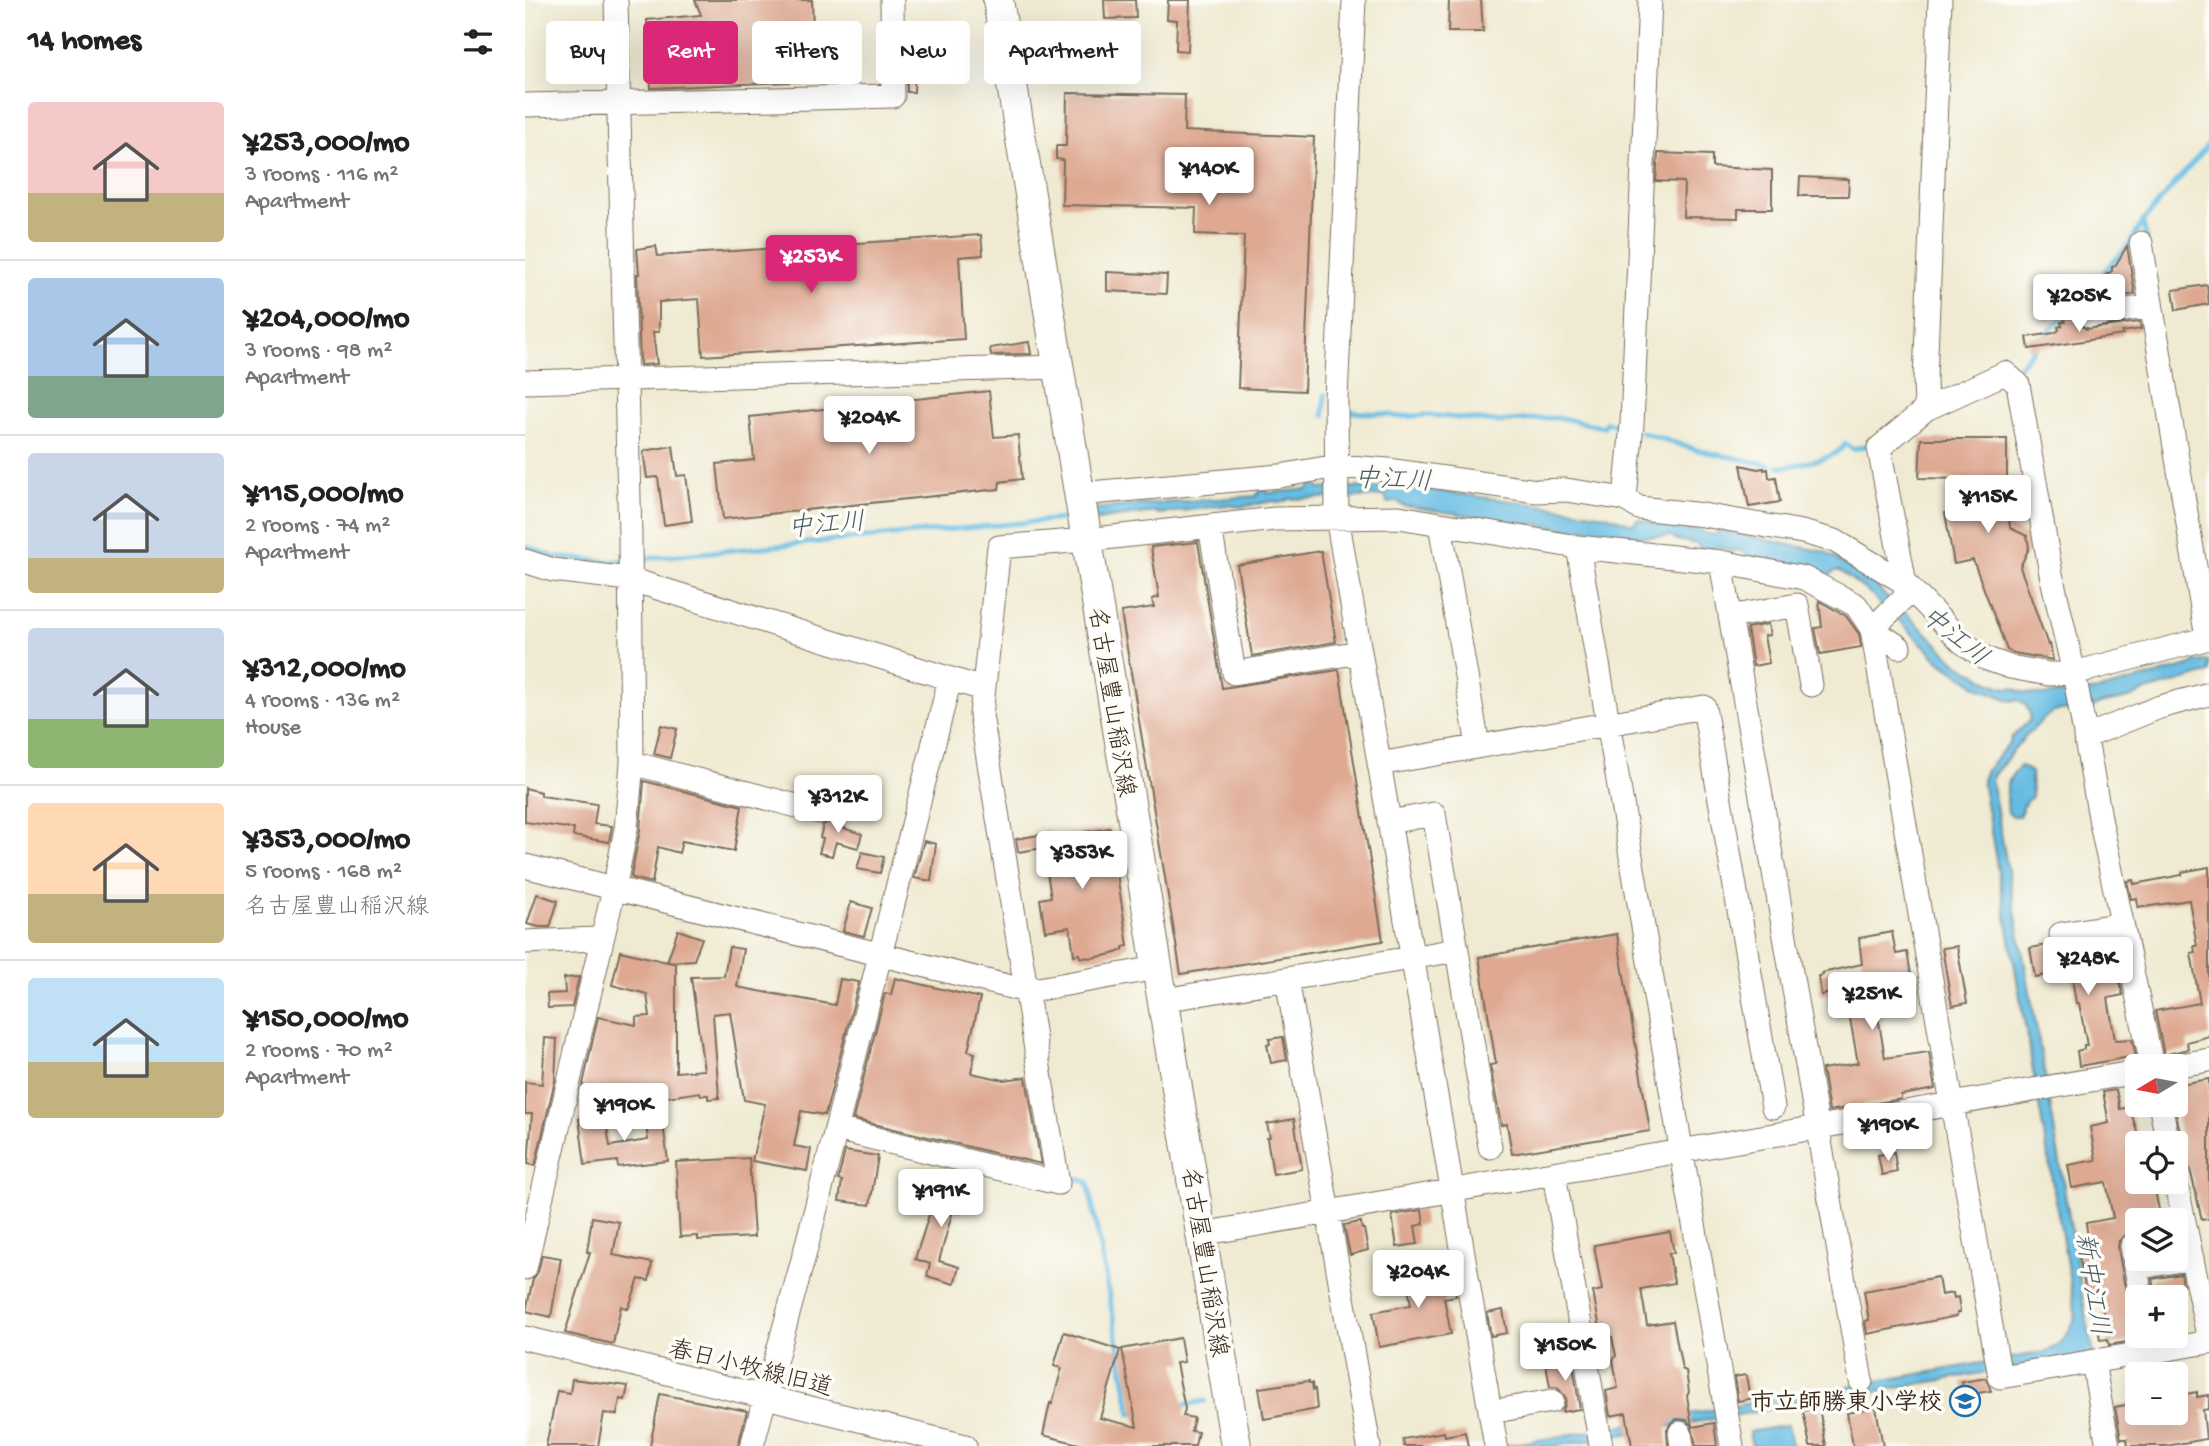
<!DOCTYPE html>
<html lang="en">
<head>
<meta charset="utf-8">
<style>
	:root { --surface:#fff; --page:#f6f6f6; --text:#222; --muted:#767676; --line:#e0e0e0; --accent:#db2777 }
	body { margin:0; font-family:"Gochi Hand","Klee One",sans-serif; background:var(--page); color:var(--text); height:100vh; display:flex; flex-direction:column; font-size:26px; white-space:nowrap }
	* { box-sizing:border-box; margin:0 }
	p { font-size:23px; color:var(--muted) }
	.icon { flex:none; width:38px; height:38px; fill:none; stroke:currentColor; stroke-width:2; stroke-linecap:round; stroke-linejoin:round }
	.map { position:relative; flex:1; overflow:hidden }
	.drawer { display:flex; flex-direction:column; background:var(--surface); width:525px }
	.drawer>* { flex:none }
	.guide { position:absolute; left:21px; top:21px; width:665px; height:63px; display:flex; gap:14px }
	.needle { width:46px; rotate:260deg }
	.tools { position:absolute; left:1600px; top:1054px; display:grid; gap:14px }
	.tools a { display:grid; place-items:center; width:63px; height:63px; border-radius:7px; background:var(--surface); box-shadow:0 7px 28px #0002; font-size:35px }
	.price { position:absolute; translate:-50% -60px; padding:0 16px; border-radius:7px; background:#fff; color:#222; font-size:23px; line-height:46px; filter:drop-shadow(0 2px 4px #0008) }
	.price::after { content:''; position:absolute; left:50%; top:42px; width:21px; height:16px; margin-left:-10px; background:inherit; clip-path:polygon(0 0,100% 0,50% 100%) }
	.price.active { background:var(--accent); color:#fff }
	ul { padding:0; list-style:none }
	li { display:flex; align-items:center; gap:21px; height:175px; padding:0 28px }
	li+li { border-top:2px solid var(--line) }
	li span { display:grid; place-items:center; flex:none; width:196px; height:140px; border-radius:7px; color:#555 }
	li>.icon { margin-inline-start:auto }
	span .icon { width:84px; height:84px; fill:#fffc; stroke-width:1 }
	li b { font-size:30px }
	h2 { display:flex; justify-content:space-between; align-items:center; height:84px; padding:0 28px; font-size:30px }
	.pill { padding:0 24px; border-radius:7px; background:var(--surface); box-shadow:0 7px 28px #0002; font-size:24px; line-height:63px }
	.pill.active { background:var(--accent); color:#fff }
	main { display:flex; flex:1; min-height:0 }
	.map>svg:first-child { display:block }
	.water { fill:#65bce2; stroke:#507380; stroke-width:2 }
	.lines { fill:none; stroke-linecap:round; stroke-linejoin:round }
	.stream { stroke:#65bce2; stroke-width:5 }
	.building { fill:#dea891 }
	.minor-casing { stroke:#7a6d5d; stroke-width:25 }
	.major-casing { stroke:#7a6d5d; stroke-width:32 }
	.minor { stroke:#fff; stroke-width:23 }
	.major { stroke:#fff; stroke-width:30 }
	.labels { text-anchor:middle; stroke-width:7; stroke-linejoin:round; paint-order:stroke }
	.street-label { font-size:24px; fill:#3b2a1e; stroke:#fdfcf7 }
	.poi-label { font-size:24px; font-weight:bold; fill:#3b2a1e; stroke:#fdfcf7; text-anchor:end }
	.water-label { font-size:26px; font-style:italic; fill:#4a5d63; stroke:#fdfcf7 }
</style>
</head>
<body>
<main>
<section class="drawer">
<h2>14 homes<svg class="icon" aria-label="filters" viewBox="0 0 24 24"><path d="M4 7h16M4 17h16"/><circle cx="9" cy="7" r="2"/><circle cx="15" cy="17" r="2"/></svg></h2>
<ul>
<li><span style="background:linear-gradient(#f6c9c9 65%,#c2b280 0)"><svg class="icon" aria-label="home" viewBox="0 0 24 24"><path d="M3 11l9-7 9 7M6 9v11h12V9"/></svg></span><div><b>¥253,000/mo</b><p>3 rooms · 116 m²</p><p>Apartment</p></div></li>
<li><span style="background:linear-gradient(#a9c7e8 70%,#7fa58c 0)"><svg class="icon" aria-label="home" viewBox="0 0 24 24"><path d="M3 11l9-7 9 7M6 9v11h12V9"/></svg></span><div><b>¥204,000/mo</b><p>3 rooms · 98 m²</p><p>Apartment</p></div></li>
<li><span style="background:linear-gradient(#c9d6e8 75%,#c2b280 0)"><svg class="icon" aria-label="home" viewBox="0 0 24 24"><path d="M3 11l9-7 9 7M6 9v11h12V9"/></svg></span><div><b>¥115,000/mo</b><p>2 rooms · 74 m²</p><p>Apartment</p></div></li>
<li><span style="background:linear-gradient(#c9d6e8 65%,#8fb573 0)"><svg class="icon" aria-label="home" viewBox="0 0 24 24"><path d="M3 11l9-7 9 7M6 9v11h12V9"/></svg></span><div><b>¥312,000/mo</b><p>4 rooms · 136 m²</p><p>House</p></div></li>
<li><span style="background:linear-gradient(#ffd9b3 65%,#c2b280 0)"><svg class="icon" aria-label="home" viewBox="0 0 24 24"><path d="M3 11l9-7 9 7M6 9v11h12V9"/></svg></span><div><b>¥353,000/mo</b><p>5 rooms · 168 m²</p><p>名古屋豊山稲沢線</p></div></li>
<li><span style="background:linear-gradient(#bfe0f5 60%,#c2b280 0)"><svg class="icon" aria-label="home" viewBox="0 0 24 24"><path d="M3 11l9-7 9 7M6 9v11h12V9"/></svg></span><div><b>¥150,000/mo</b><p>2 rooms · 70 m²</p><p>Apartment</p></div></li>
</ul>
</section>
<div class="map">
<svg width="1684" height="1446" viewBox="0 0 1684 1446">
	<rect width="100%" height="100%" fill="#fdfcf7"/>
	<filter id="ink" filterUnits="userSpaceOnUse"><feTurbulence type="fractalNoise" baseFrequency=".0143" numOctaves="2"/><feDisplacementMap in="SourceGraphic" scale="14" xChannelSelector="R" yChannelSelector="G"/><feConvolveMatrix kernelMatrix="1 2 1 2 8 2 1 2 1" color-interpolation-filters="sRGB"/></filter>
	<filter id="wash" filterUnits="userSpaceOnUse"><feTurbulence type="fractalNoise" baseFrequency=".00686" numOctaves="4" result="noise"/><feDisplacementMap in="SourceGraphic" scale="28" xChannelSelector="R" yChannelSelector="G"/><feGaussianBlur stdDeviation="1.57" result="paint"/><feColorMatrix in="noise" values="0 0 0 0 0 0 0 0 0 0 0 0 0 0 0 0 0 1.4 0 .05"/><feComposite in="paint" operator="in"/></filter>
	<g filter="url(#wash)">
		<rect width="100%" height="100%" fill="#efead1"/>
		<path class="water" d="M786 484H789L795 489C819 486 843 487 867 490L869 485 1050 510 1084 516 1108 524 1113 519 1131 524 1154 526 1165 531 1171 529 1180 533 1191 535 1194 530 1300 552 1352 586 1359 595 1373 605 1431 662 1468 684 1481 688H1488L1500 693 1520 695 1571 691 1664 666 1671 662 1684 661V673L1618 692 1604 698 1575 704C1558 715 1545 708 1529 712 1516 716 1513 728 1502 734L1466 778 1521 1080 1559 1306 1569 1354 1031 1446H979L1520 1352C1538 1345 1544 1334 1551 1316L1457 780 1460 772 1485 742 1486 738 1505 720V713L1500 704 1493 700 1486 701 1453 687 1426 669 1413 660 1376 622 1359 610 1347 595 1315 571H1309L1304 576 1279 566 1221 555 1220 552 1212 550 1207 552 1193 546 1184 550 1175 548 1172 544 1152 540 1145 536 1112 537 1099 534 1074 533 1062 529 1048 530 879 506 872 502 862 503 860 496 764 499 755 503 749 501 716 507 702 505 634 514 631 512C608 516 584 516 560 523L559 510C617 503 673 501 731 496L736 489H740L744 493 783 489Z
			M1495 766 1506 772 1507 797 1501 801 1494 816H1488L1483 813C1481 791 1479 782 1495 766Z
			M1263 1425 1267 1446H1227L1224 1432Z"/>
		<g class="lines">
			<path class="stream" d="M1621 238 1618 221 1684 144
				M1493 368 1524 331 1605 244 1618 221
				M826 412 861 414 873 417 903 415 972 422 1022 418H1037L1078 427 1081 422 1100 427
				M799 416 800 395
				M1116 432 1172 450 1245 465
				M1253 466 1260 467C1279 462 1309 461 1320 444L1328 449 1344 445 1348 441
				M0 546 30 557 87 562 99 560
				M112 559 549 518
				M541 1175 563 1182 606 1414 616 1412
				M653 1406 680 1401"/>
		</g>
		<g id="blocks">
			<path class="building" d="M170 0H287L290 81 126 88 122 20 176 15Z
				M579 0H610L611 18 580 19Z
				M643 0H665L663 51 651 50 652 20 642 19Z
				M924 0H956L958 32H923Z
				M534 59 548 60 547 81 533 80Z
				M382 60H390L389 92H382Z
				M542 93 660 95 659 131 789 137 779 391 713 388 719 236 670 234 671 208 537 205 538 160 531 159V146H541Z
				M1133 153 1187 155V167L1247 170V209H1213V218L1158 217 1159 182 1131 181Z
				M1275 177 1324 179 1323 196H1274Z
				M456 235 458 255 434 257 439 339 178 356 174 299 134 302V332H128L132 364 115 365 112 274H114L112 249 131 246 133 256Z
				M1602 246 1610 294 1567 301 1566 292 1581 289 1579 278H1582L1581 275 1587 271V267L1590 266Z
				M582 272 642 275 641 294 582 291Z
				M1682 285 1684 304 1651 310 1648 290Z
				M1551 317 1554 324 1561 329 1615 322 1616 329 1597 332 1598 335 1504 349 1502 337 1529 333 1534 330 1533 327 1537 326 1536 322H1540L1539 318Z
				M504 342 506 354 466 355 465 348Z
				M464 391 469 437 493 435 497 479 475 482 474 489 198 519 192 464 229 460 225 417Z
				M1396 439H1482V480H1480L1485 528 1502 536 1504 548 1495 567 1523 645 1525 644 1528 660 1489 653 1482 650 1448 560 1429 564 1420 513 1438 510 1439 479 1394 478Z
				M148 446 152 476 161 475 167 521 139 525 133 477 122 478 118 451Z
				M1216 465 1233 469 1239 468V470L1243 469 1244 478 1251 477 1255 502 1224 507Z
				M673 542 697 688 814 670 858 941 656 974 596 612 629 607 627 599 634 597 626 547Z
				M796 551 811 642 727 656 712 565Z
				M1294 601 1321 616 1334 634 1336 647 1295 654 1290 628 1297 627Z
				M1243 624 1245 635 1239 636 1244 663 1228 666 1222 628Z
				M136 725 152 729 145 758 129 754Z
				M119 781 217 806 209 851 157 841 154 853 133 847 127 883 108 878 106 876 115 830Z
				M0 788 16 792V796L72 804 69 824 87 826 84 842 48 836 49 829 0 822Z
				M309 813 321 816 318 828 337 834 333 848 311 842 307 856 294 853 298 839 295 838 298 825 305 821Z
				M585 828 603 946 598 947V950L588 954 567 958 555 957 554 954 549 955 545 927 520 931 515 899 526 897 518 848 493 852 491 839 525 833V838Z
				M399 841 411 844 406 881 389 878Z
				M337 852 359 857 355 873 332 869Z
				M1684 867V1036L1662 1042 1663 1049 1639 1055 1630 1011 1675 1003 1666 953 1670 952 1669 946H1672L1664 900 1619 907V906L1613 907 1612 898 1606 899 1602 881 1608 880 1609 884 1657 875V872Z
				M12 894 33 901 25 927H14L2 924Z
				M326 902 347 908 339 936 318 931Z
				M153 930 177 938 169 960 142 962Z
				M1367 932 1371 954 1382 952 1387 980 1348 987 1360 1058 1404 1052 1410 1089 1376 1095V1099L1304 1111 1297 1069 1333 1063 1320 991 1296 995 1293 976 1298 975 1297 973 1337 964 1334 938Z
				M1092 934 1125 1131 987 1154 982 1124 976 1125 965 1065 971 1064 954 957Z
				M1578 941 1584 977 1593 976 1598 995 1583 998 1590 1040 1607 1039 1611 1056 1554 1066 1552 1051 1559 1049V1045H1562L1554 1003H1551L1546 971 1510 977 1505 948 1522 945 1523 950Z
				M1432 946 1442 1003 1427 1006 1417 948Z
				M204 947 218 949 212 987 310 1005 315 979 334 982 300 1115 276 1111 269 1146 286 1149 282 1171 227 1161 240 1104 219 1100 205 1012 188 1014 194 1098 183 1099V1095H176L175 1092 135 1098 136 1107 56 1093 73 1017 111 1025V1017L125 1016 122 994 87 985 95 951 151 964V1072L179 1070 166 977 199 976Z
				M54 977 47 1007 23 1008 22 994 40 993 39 978Z
				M370 978 455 998 443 1051 450 1053 446 1073 479 1080 501 1077 516 1164 328 1119 360 993 366 995Z
				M758 1037 762 1060 746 1063 742 1045 745 1044 744 1039Z
				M20 1038 32 1039 30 1080 10 1166 3 1164 7 1114H0V1082L17 1084Z
				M1684 1079V1219L1677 1220 1665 1169 1661 1170 1655 1166 1653 1153 1657 1150V1141L1650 1109V1085Z
				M1591 1090 1595 1109 1604 1107 1612 1131V1186L1623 1184 1625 1191 1630 1190 1636 1220H1612V1233L1604 1232 1594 1241 1593 1248 1601 1293 1607 1302 1613 1340 1584 1345 1583 1339 1575 1340 1573 1327 1580 1326 1576 1299 1563 1302 1551 1241 1563 1238 1561 1223 1588 1218 1581 1182 1547 1188 1543 1165 1571 1160 1565 1127 1584 1123 1578 1092Z
				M136 1108 143 1161 93 1167 92 1161 60 1165 54 1119 80 1116 85 1146 123 1140 119 1110Z
				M769 1119 777 1169 748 1174 742 1138 745 1137 742 1124Z
				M320 1151 353 1156 345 1205 314 1201 317 1181 313 1180Z
				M1369 1152 1372 1172 1357 1175 1353 1155Z
				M224 1158 229 1237 173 1240V1236L155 1237 151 1162Z
				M416 1177 443 1186 435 1213 428 1210 414 1261 434 1267 429 1284 402 1276 405 1264 390 1259Z
				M897 1210 899 1224 890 1226 893 1244 872 1247 867 1215Z
				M67 1217 94 1222 88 1255 127 1263 124 1281 114 1279 103 1309 96 1306 88 1344 40 1333 65 1252H62Z
				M836 1222 837 1229H839L843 1250 825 1255 819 1225Z
				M1145 1232 1149 1253H1144L1149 1283 1116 1289 1122 1325 1148 1321 1157 1369 1161 1371 1164 1392 1162 1396 1167 1426 1161 1420 1152 1419 1146 1423 1142 1429 1143 1446H1107L1101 1413 1085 1416 1081 1391 1093 1388 1088 1360 1091 1356 1087 1337 1077 1339 1068 1292 1077 1290 1069 1245Z
				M17 1255 36 1258 26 1317 1 1311 8 1279 13 1272Z
				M926 1267 931 1296 919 1298 926 1334 854 1347 848 1312 886 1305 881 1275Z
				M1656 1274 1658 1285 1629 1290 1627 1279Z
				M1413 1277 1416 1295 1428 1293 1429 1298 1433 1297 1435 1312 1432 1313V1316L1342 1334 1340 1321 1344 1320 1339 1291Z
				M978 1310 982 1333 966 1336 962 1313Z
				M539 1332 595 1350 575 1418 612 1427 597 1349 655 1338 659 1362 651 1363 660 1409 658 1416 669 1418 666 1431 673 1432 670 1446H562L518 1435 525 1403 527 1404 537 1368 529 1366Z
				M1047 1360 1055 1409 1037 1412 1040 1405 1041 1398 1032 1387H1025L1021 1364Z
				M1221 1375 1225 1399 1213 1401 1209 1377Z
				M1461 1378 1466 1391 1440 1395 1437 1382Z
				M47 1379 103 1386 100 1400 95 1399 92 1415 79 1413 73 1446H21L32 1391 45 1393Z
				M784 1381V1383H787L788 1390 790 1389 792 1409 739 1419 734 1388Z
				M1672 1392V1397L1684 1395V1409L1678 1410 1681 1439 1641 1446H1603L1602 1439H1596L1590 1407 1610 1403 1612 1412H1650V1396Z
				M135 1394 222 1411 213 1446H125Z
				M1294 1408 1301 1446H1285L1278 1411Z
				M1351 1408 1358 1446H1328L1322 1413Z
				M1189 1423 1192 1446H1171L1167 1427Z
				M919 1432 920 1436 940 1432 943 1446H879L878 1439Z"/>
		</g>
	</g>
	<g filter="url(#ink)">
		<use href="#blocks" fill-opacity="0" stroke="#7a6d5d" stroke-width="2"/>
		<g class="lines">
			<g class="minor-casing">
				<path id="minor" d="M829 0 811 399 812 517 971 1446
					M1125 0 1107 424 1100 499 1114 508 1178 515 1277 532 1310 541 1380 583 1437 642 1462 659 1485 667 1524 674 1549 673 1684 638
					M0 105 368 96 367 0
					M1616 243 1682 638
					M1565 316 1626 306
					M0 382 534 367
					M1401 409 1400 380 1415 0
					M554 494 755 476 812 466 863 470 1012 491 1041 490 1100 499
					M915 524 953 746
					M685 526 709 673 835 652
					M0 561 28 570 104 579 458 689
					M1196 562 1336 1381
					M1380 583 1354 448 1401 409 1480 373 1493 384 1526 574 1549 673 1576 823 1627 1066
					M1205 617 1272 605 1286 685
					M1374 647 1347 629 1387 590
					M1560 737 1635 707 1684 694
					M107 763 295 812
					M854 764 1179 707 1248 1107
					M864 822 909 814 965 1147
					M0 866 502 991 632 968
					M1536 934 1597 924
					M0 942 71 939
					M762 979 844 1446
					M639 1000 932 950
					M1649 1066 1684 1060
					M1635 1104 1643 1143
					M311 1129 533 1183 456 715 474 547 561 540 750 519 874 517 1053 547
					M1029 1174 1076 1446
					M1650 1179 1684 1340
					M676 1234 1612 1072
					M1607 1246 1615 1291
					M0 1268 89 889 101 829 107 763 105 537 91 0
					M1611 1268 1667 1258
					M0 1338 440 1446
					M1568 1362 1583 1446
					M965 1412 1027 1401
					M1155 1433 1157 1446
					M227 1446 280 1252 425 679
					M1207 1446 1053 547 1196 562 1279 578 1331 605 1347 629 1427 1104 1475 1377 1684 1342"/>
			</g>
			<g class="major-casing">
				<path id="major" d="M473 0 711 1446"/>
			</g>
			<use href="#minor" class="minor"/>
			<use href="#major" class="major"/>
		</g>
	</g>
	<defs>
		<g id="school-ring" transform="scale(1.575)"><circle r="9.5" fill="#fdfcf7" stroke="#1f6fb2" stroke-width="1.5"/><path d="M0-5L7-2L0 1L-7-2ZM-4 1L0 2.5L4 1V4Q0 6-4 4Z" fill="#1f6fb2"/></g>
	</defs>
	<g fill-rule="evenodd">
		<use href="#school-ring" x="1440" y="1401"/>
	</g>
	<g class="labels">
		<g class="street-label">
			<text transform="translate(588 702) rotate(81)" y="8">名古屋豊山稲沢線</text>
			<text transform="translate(681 1262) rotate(81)" y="8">名古屋豊山稲沢線</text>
			<text transform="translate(226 1367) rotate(14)" y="8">春日小牧線旧道</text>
		</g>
		<g class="poi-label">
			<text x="1417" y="1409">市立師勝東小学校</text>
		</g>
		<g class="water-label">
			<text transform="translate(868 478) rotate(3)" y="9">中江川</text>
			<text transform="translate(301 523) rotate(-5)" y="9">中江川</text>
			<text transform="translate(1431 635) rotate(39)" y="9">中江川</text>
			<text transform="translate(1569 1284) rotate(81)" y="9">新中江川</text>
		</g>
	</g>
</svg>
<div class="tools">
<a><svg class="needle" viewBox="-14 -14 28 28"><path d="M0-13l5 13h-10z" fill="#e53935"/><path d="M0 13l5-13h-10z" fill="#767676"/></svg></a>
<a><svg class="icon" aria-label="locate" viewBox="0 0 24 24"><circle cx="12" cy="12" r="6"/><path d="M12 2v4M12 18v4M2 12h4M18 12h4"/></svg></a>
<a><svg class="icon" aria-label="layers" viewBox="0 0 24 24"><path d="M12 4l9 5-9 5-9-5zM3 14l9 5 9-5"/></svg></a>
<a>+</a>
<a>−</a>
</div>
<b class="price" style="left:684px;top:207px">¥140K</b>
<b class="price active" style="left:286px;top:295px">¥253K</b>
<b class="price" style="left:1554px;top:334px">¥205K</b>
<b class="price" style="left:344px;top:456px">¥204K</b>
<b class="price" style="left:1463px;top:535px">¥115K</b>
<b class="price" style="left:313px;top:835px">¥312K</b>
<b class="price" style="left:557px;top:891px">¥353K</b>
<b class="price" style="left:1563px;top:997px">¥248K</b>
<b class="price" style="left:1347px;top:1032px">¥251K</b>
<b class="price" style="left:99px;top:1143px">¥190K</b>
<b class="price" style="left:1363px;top:1163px">¥190K</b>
<b class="price" style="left:416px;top:1229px">¥191K</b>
<b class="price" style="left:893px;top:1310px">¥204K</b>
<b class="price" style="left:1040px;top:1383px">¥150K</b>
<div class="guide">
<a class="pill">Buy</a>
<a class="pill active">Rent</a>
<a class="pill">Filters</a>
<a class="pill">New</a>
<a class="pill">Apartment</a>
</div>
</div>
</main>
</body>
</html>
